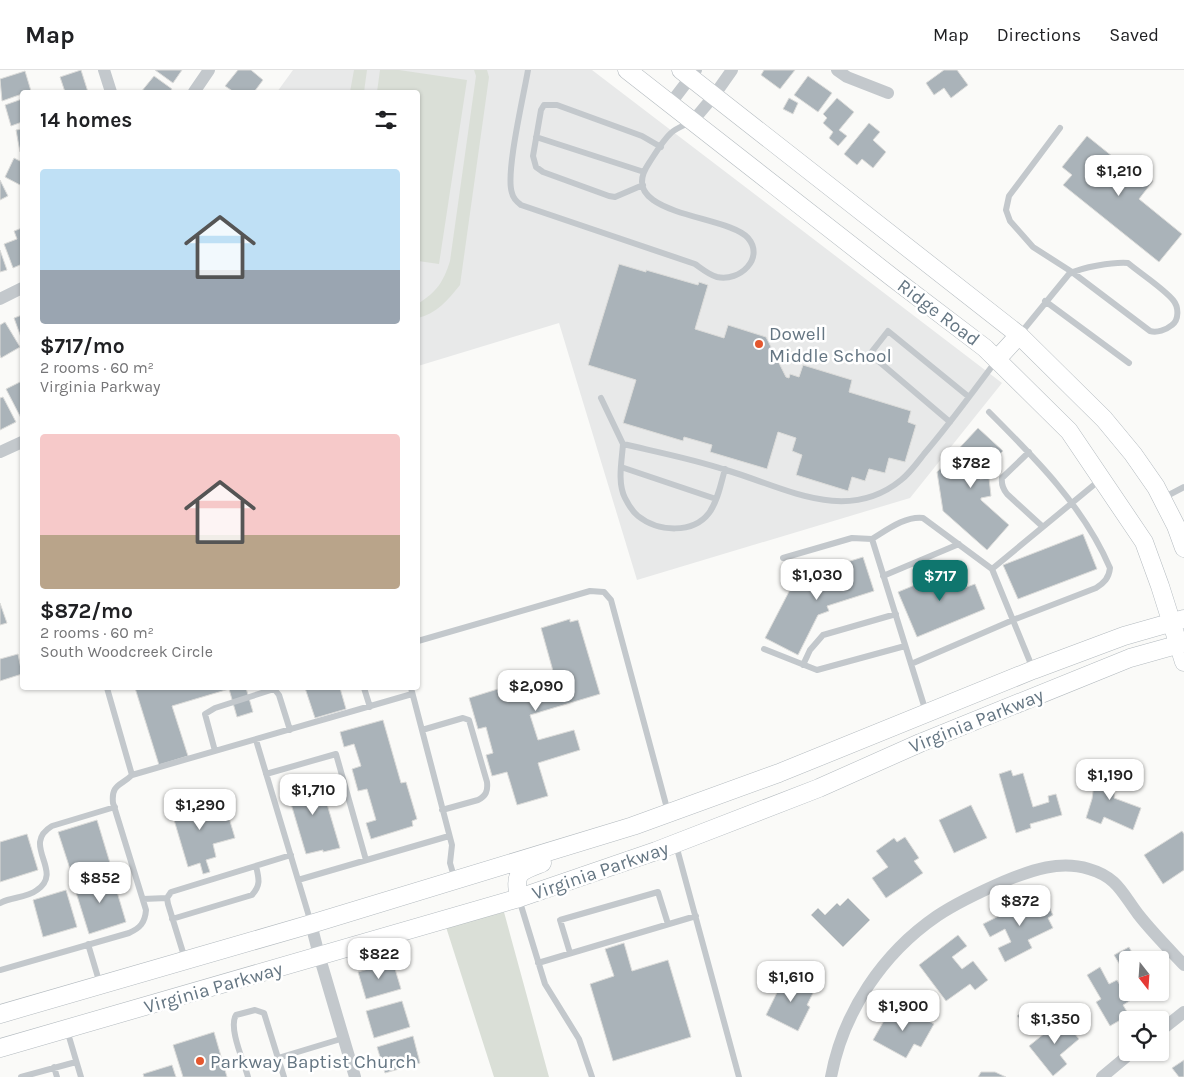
<!DOCTYPE html>
<html lang="en">
<head>
<meta charset="utf-8">
<style>
	:root { --surface:#fff; --page:#f6f6f6; --text:#202124; --muted:#757577; --line:#e0e0e0; --accent:#0f766e }
	body { margin:0; font-family:Karla,sans-serif; background:var(--page); color:var(--text); height:100vh; display:flex; flex-direction:column; font-size:19px; white-space:nowrap }
	* { box-sizing:border-box; margin:0 }
	p { font-size:16px; color:var(--muted) }
	.icon { flex:none; width:28px; height:28px; fill:none; stroke:currentColor; stroke-width:2; stroke-linecap:round; stroke-linejoin:round }
	.map { position:relative; flex:1; overflow:hidden }
	.panel { position:absolute; left:20px; top:20px; width:400px; height:600px; display:flex; flex-direction:column; background:var(--surface); border-radius:5px; box-shadow:0 1px 4px #0004 }
	.panel>* { flex:none }
	.needle { width:32px; rotate:163deg }
	.fabs { position:absolute; left:1119px; top:881px; display:grid; gap:10px }
	.fabs a { display:grid; place-items:center; width:50px; height:50px; border-radius:5px; background:var(--surface); box-shadow:0 1px 4px #0004; font-size:25px }
	.price { position:absolute; translate:-50% -42px; padding:0 11px; border-radius:10px; background:#fff; color:#222; font-size:16px; line-height:32px; filter:drop-shadow(0 1px 2px #0008) }
	.price::after { content:''; position:absolute; left:50%; top:30px; width:15px; height:11px; margin-left:-8px; background:inherit; clip-path:polygon(0 0,100% 0,50% 100%) }
	.price.selected { background:var(--accent); color:#fff }
	ul { padding:0; list-style:none }
	li { display:grid; align-content:center; gap:10px; height:265px; padding:0 20px }
	li span { display:grid; place-items:center; height:155px; border-radius:5px; color:#555 }
	li>.icon { margin-inline-start:auto }
	span .icon { width:90px; height:90px; fill:#fffc; stroke-width:1 }
	li b { font-size:21px }
	h2 { display:flex; justify-content:space-between; align-items:center; height:60px; padding:0 20px; font-size:21px }
	header { display:flex; align-items:center; gap:30px; box-sizing:border-box; height:70px; padding:0 25px; background:var(--surface); border-bottom:1px solid var(--line) }
	header strong { font-size:24px }
	nav { display:flex; gap:28px; margin-inline-start:auto; font-size:18px }
	.map>svg:first-child { display:block }
	.built { fill:#e8e9e9 }
	.green { fill:#dadfd7 }
	.building { fill:#aab3b9; stroke:#dcdcda }
	.lines { fill:none; stroke-linecap:round; stroke-linejoin:round }
	.secondary-casing { stroke:#b3babf; stroke-width:19 }
	.service { stroke:#c3c8cc; stroke-width:6 }
	.minor { stroke:#c3c8cc; stroke-width:12 }
	.secondary { stroke:#fff; stroke-width:18 }
	.poi-dot { fill:#e4572e; stroke:#fff; stroke-width:2 }
	.labels { text-anchor:middle; stroke-width:5; stroke-linejoin:round; paint-order:stroke }
	.street-label { font-size:19px; fill:#657683; stroke:#fff }
	.poi-label { font-size:19px; fill:#657683; stroke:#fff; text-anchor:start }
</style>
</head>
<body>
<header>
<strong>Map</strong>
<nav><a>Map</a><a>Directions</a><a>Saved</a></nav>
</header>
<div class="map">
<svg width="1184" height="1007" viewBox="0 0 1184 1007">
	<rect width="100%" height="100%" fill="#fafaf8"/>
	<path class="built" d="M293 0H592L1002 313 910 428 637 510 559 253 418 296V22H277Z"/>
	<path class="green" d="M354 0H367L364 22H350Z
		M380 0H399L467 10 439 194 418 191V22H377Z
		M474 0H487L489 7 460 215C448 230 436 244 418 248V234C437 221 443 213 450 191L476 6Z
		M504 842 549 1007H494L446 857Z"/>
	<path class="building" d="M81 0 88 22H65L60 7Z
		M155 0H182L173 13Z
		M238 0H251L263 10 254 22H234L225 16Z
		M764 0H795L780 19 761 5Z
		M944 0H957L968 15 951 28 944 18 934 25 926 13Z
		M25 1 31 21 22 22V24L2 31 0 9Z
		M154 6 172 19 170 22H141Z
		M808 6 832 23 818 42 794 25Z
		M789 28 798 33 793 44 783 39Z
		M837 28 854 42 839 60 847 66 838 76 829 68 833 62 823 53 827 48 823 44Z
		M22 29V52L11 56 5 35Z
		M869 53 880 62 873 70 886 82 873 98 862 89 857 95 844 84Z
		M22 59V81L20 82 16 60Z
		M1087 66 1128 99 1132 94 1153 111 1139 129 1182 164 1159 192 1063 115 1072 105 1062 97Z
		M14 88 22 92V116L5 107Z
		M0 110 8 126 0 130Z
		M22 158V194L13 198 4 174 17 169 14 161Z
		M0 180 7 200 0 202Z
		M619 194 646 202V200L698 215 699 212 708 215 695 259 724 268 728 255 766 267 786 307 789 308 790 304 799 307 803 295 852 310 849 322 911 341 908 352 916 355 905 392 889 388 885 403 869 399 865 411 852 407 848 421 796 405 802 385 792 381 796 368 778 362 767 399 710 382 712 375 684 367 683 371 623 353 636 310 588 295Z
		M22 245V270L14 248Z
		M5 252 20 277 1 288 0 285V255Z
		M22 311V350L6 319Z
		M3 327 16 352 0 360V328Z
		M978 358 1003 381 979 406 980 409 989 408 991 426 981 428V430L1009 455 987 480 943 441 937 402Z
		M1083 464 1097 499 1018 529 1003 495Z
		M863 487 874 521 827 536 829 541 818 545 798 585 765 568 796 508Z
		M956 498 964 518 975 514 985 539 917 567 898 522Z
		M0 533 7 553 0 555Z
		M570 549V552L578 550 600 624 530 645 538 670 574 660 580 680 538 693 548 726 517 735 507 702 492 706 486 685 493 683 486 657 478 659 469 628 517 613 518 617 526 615 524 609 553 601 541 558Z
		M18 584 22 604 0 611V589Z
		M135 618H246L253 642 237 647 229 619 172 636 188 686 159 695Z
		M305 618H340L346 639 315 648Z
		M383 650 401 713 406 712 417 749 412 751 413 756 371 769 366 753 376 750 367 719 358 721 352 699 361 696 354 674 344 677 340 662Z
		M1096 698 1117 699 1114 728 1141 738 1133 760 1104 747 1101 754 1086 748 1092 729Z
		M1011 700 1013 706 1023 703 1033 737 1049 732 1048 726 1056 724 1062 745 1030 754 1031 758 1016 763 999 704Z
		M307 707 308 710 319 707 340 778 323 782V780L306 784 286 717 293 715 292 712Z
		M198 725 205 748 227 741 235 768 213 774 216 787 206 790 210 802 203 804 200 793 188 797 169 733Z
		M971 735 987 768 954 783 939 750Z
		M97 750 110 793 72 805 58 762Z
		M1182 761 1184 764V800L1163 814 1144 785Z
		M27 764 38 800 0 812V772Z
		M905 767 919 788 914 791 923 803 886 828 872 808 888 797 876 781 894 768 897 772Z
		M112 805 126 852 89 864 74 816Z
		M66 820 77 857 43 867 33 830Z
		M848 828 870 850 843 877 811 845 818 838 825 845 837 833 840 836Z
		M1034 828 1041 842 1049 837 1053 845 1048 848 1053 858 1028 870 1032 878 1005 892 998 878 1011 872 1005 859 990 867 983 854Z
		M958 865 967 876 952 887 962 899 973 891 988 910 975 920 970 914 946 931 919 895Z
		M624 873 632 901 668 890 691 967 613 991 590 914 614 906 605 879Z
		M1129 877 1136 890H1128V908L1114 885Z
		M393 892 401 919 366 929 358 902Z
		M1100 897 1109 914 1117 910 1121 917 1128 913V922H1144L1123 935 1129 945 1110 956 1096 932 1101 929 1087 905Z
		M787 902 798 908 794 916 800 919 804 911 816 917 807 935 810 937 798 961 766 945Z
		M402 931 410 957 374 968 366 941Z
		M1031 934 1037 940 1023 953 1017 946Z
		M907 939 934 954 921 977 914 974 906 988 873 970 890 940 902 947Z
		M1067 945 1075 953 1070 958 1079 969 1060 985 1067 994 1053 1006 1029 976Z
		M214 962 227 1007H183L173 975Z
		M413 966 420 993 385 1003 377 977Z
		M1184 990V1007H1179L1172 998Z
		M172 995 176 1007H144L143 1004Z
		M981 1002H995L1006 1007H978Z"/>
	<g class="lines">
		<g class="secondary-casing">
			<path id="secondary" d="M627 0 893 208 985 278 1069 361 1144 472 1160 516 1184 592
				M681 0 1019 265 1104 349 1133 384 1156 417 1176 456 1184 478
				M998 288 1019 265
				M519 828C514 802 519 802 542 793
				M0 944 311 854 633 756 779 703 1033 600 1124 566 1184 549
				M0 978 519 828 656 781 819 718 920 673 1130 588 1184 573"/>
		</g>
		<path class="service" d="M528 0C524 24 505 104 512 123 513 128 517 132 521 135L695 194C702 199 709 205 717 207 740 212 765 188 748 168 727 144 613 146 649 93 655 84 663 70 671 63 676 58 685 55 691 52
			M536 67 644 102
			M643 115 615 127 609 126 543 102 536 97 533 86 541 40 544 35H557L642 66 661 77
			M1045 231 1129 293
			M1020 264 1069 204C1082 197 1113 192 1128 193 1141 204 1163 218 1173 230 1179 237 1179 250 1172 255 1166 260 1157 263 1150 261L1072 202 1033 177 1010 151 1006 140 1009 126 1060 58
			M601 328 623 374
			M950 352 870 284 888 261 969 327
			M1029 382 1002 408C1001 415 1003 419 1007 424L1043 457
			M621 397 716 429
			M725 399C721 413 718 431 709 443 693 464 658 462 638 446 633 442 628 434 625 428 617 412 622 390 623 374 657 382 693 389 726 400 784 417 846 455 901 410 910 403 917 393 924 384 949 355 972 323 996 291
			M1163 428 1184 417
			M783 488 852 468 872 469
			M992 499 1101 409
			M883 506 959 474
			M418 571 590 521 604 522 611 530 668 742
			M764 579 817 600 905 576
			M911 594 1013 550 1096 518C1104 513 1109 508 1110 498 1084 437 1035 388 989 342
			M803 595 810 580 823 565 896 544
			M107 618 132 705
			M364 618 370 637
			M411 618 452 775 450 793 455 810
			M926 642 872 469C887 460 905 446 923 448L992 499 1033 599
			M422 660 463 648 469 650 487 712C488 721 486 726 478 730L442 740
			M256 670 311 853
			M215 681 205 644 215 638 271 620H275L279 625 290 660
			M266 704 336 684 366 790
			M676 775 739 1007
			M298 810 449 766
			M143 829 167 828
			M519 829 545 914 579 969 592 1007
			M0 833C11 827 27 828 37 820 65 801 20 775 52 756L115 737
			M172 849 252 825C261 815 259 809 256 796
			M88 874 100 914
			M570 883 560 850 658 822 668 854
			M185 889 168 834 167 828 171 822 291 785
			M538 893 696 846
			M0 900 129 863C140 858 145 853 146 840L113 733C111 714 121 716 132 705L412 624
			M67 960 81 1007
			M54 997 57 1007
			M21 1007 76 992
			M248 1007C244 992 228 958 236 945L255 940 264 943 278 988
			M284 1007 278 988 344 968"/>
		<path class="minor" d="M104 0 111 22
			M837 0 847 7 888 23
			M194 22 209 0
			M670 34 696 0
			M692 52 713 27 732 0
			M0 229 22 218
			M0 382 22 372
			M311 854 319 885 355 1007
			M1160 961 1184 942
			M831 1007C843 942 883 883 937 846 958 832 982 821 1005 811 1032 800 1060 790 1089 799 1117 807 1122 823 1138 844 1152 862 1168 878 1184 895
			M1102 1007 1132 982"/>
		<use href="#secondary" class="secondary"/>
	</g>
	<g class="poi-dot">
		<circle cx="759" cy="274" r="5"/>
		<circle cx="200" cy="991" r="5"/>
	</g>
	<g class="labels">
		<g class="street-label">
			<text transform="translate(939 242) rotate(37)" y="7">Ridge Road</text>
			<text transform="translate(976 650) rotate(-22)" y="7">Virginia Parkway</text>
			<text transform="translate(600 800) rotate(-19)" y="7">Virginia Parkway</text>
			<text transform="translate(213 917) rotate(-16)" y="7">Virginia Parkway</text>
		</g>
		<g class="poi-label">
			<text x="769" y="270">Dowell<tspan x="769" dy="22">Middle School</tspan></text>
			<text x="210" y="998">Parkway Baptist Church</text>
		</g>
	</g>
</svg>
<div class="fabs">
<a><svg class="needle" viewBox="-14 -14 28 28"><path d="M0-13l5 13h-10z" fill="#e53935"/><path d="M0 13l5-13h-10z" fill="#757577"/></svg></a>
<a><svg class="icon" aria-label="locate" viewBox="0 0 24 24"><circle cx="12" cy="12" r="6"/><path d="M12 2v4M12 18v4M2 12h4M18 12h4"/></svg></a>
</div>
<b class="price" style="left:1119px;top:127px">$1,210</b>
<b class="price" style="left:971px;top:419px">$782</b>
<b class="price" style="left:817px;top:531px">$1,030</b>
<b class="price selected" style="left:940px;top:532px">$717</b>
<b class="price" style="left:536px;top:642px">$2,090</b>
<b class="price" style="left:1110px;top:731px">$1,190</b>
<b class="price" style="left:313px;top:746px">$1,710</b>
<b class="price" style="left:200px;top:761px">$1,290</b>
<b class="price" style="left:100px;top:834px">$852</b>
<b class="price" style="left:1020px;top:857px">$872</b>
<b class="price" style="left:379px;top:910px">$822</b>
<b class="price" style="left:791px;top:933px">$1,610</b>
<b class="price" style="left:903px;top:962px">$1,900</b>
<b class="price" style="left:1055px;top:975px">$1,350</b>
<section class="panel">
<h2>14 homes<svg class="icon" aria-label="filters" viewBox="0 0 24 24"><path d="M4 7h16M4 17h16"/><circle cx="9" cy="7" r="2"/><circle cx="15" cy="17" r="2"/></svg></h2>
<ul>
<li><span style="background:linear-gradient(#bfe0f5 65%,#9aa5b1 0)"><svg class="icon" aria-label="home" viewBox="0 0 24 24"><path d="M3 11l9-7 9 7M6 9v11h12V9"/></svg></span><div><b>$717/mo</b><p>2 rooms · 60 m²</p><p>Virginia Parkway</p></div></li>
<li><span style="background:linear-gradient(#f6c9c9 65%,#b9a48a 0)"><svg class="icon" aria-label="home" viewBox="0 0 24 24"><path d="M3 11l9-7 9 7M6 9v11h12V9"/></svg></span><div><b>$872/mo</b><p>2 rooms · 60 m²</p><p>South Woodcreek Circle</p></div></li>
</ul>
</section>
</div>
</body>
</html>
